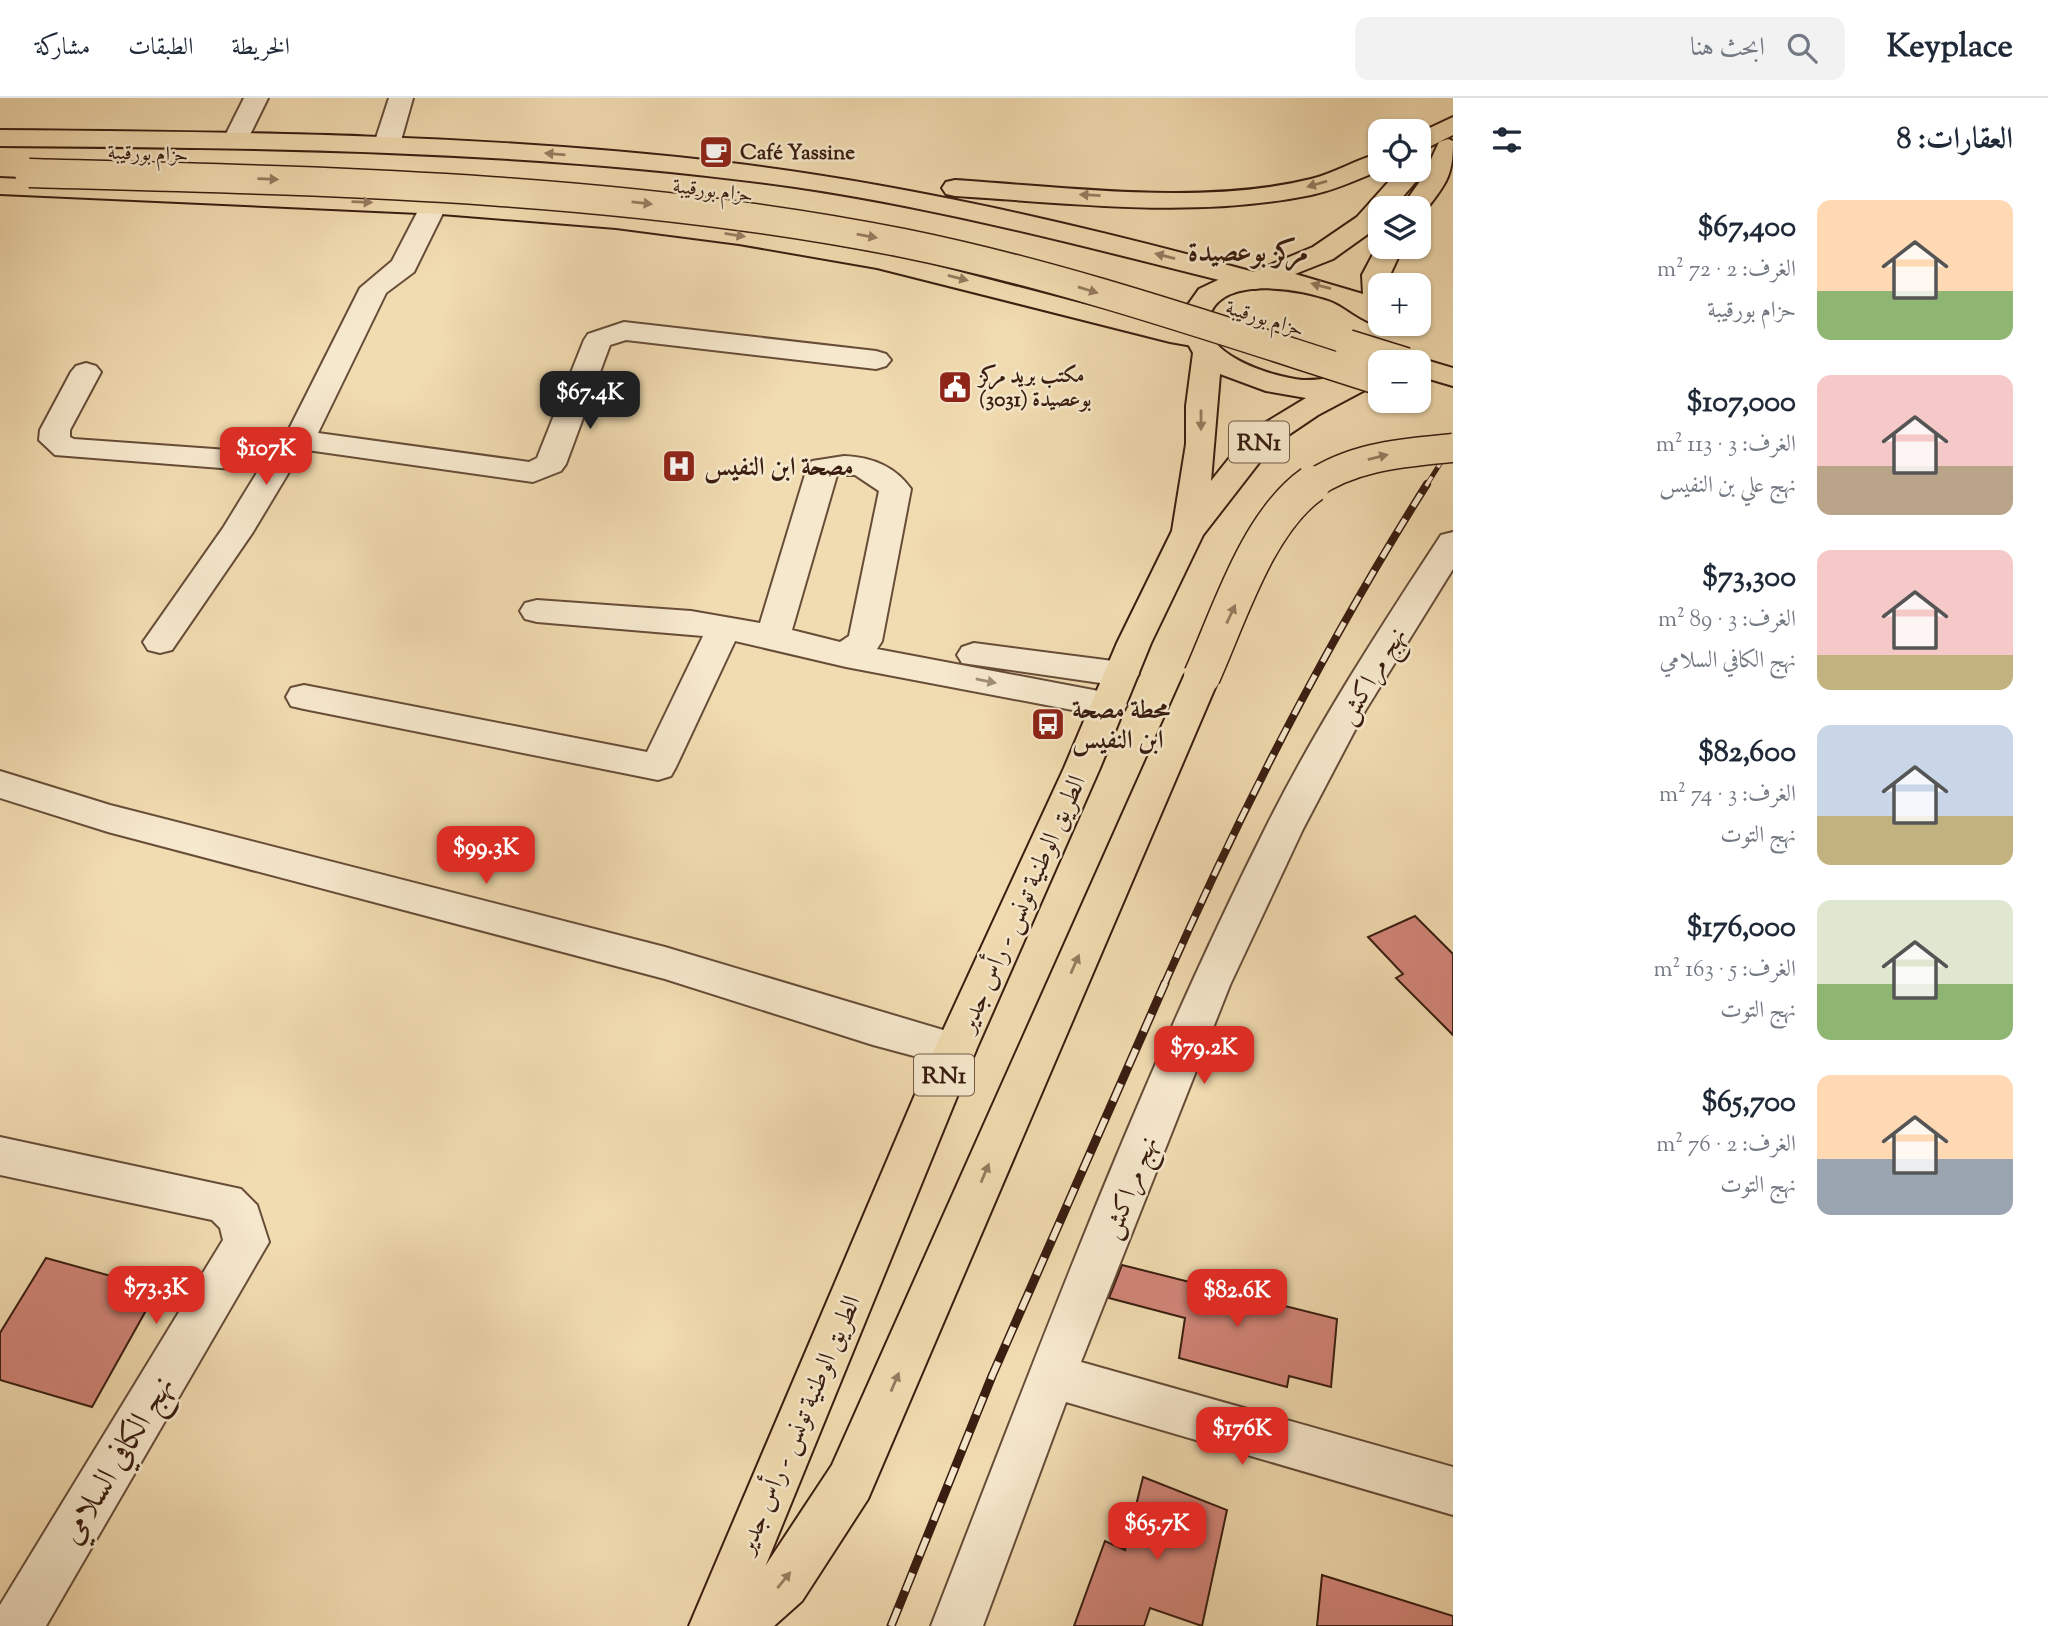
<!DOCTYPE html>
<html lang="ar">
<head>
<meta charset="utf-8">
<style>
	:root { --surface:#fff; --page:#f2f2f3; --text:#1f2937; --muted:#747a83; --line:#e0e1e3; --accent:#d93025 }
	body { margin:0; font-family:"Sorts Mill Goudy",Amiri,serif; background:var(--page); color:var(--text); direction:rtl; height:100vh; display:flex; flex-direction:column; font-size:26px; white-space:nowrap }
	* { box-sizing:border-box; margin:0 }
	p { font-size:23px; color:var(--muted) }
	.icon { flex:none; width:38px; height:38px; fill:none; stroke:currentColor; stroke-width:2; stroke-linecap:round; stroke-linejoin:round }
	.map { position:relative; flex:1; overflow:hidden; direction:ltr }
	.drawer { display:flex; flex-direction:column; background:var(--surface); width:595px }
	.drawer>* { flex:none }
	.buttons { position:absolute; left:1368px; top:21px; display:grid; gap:14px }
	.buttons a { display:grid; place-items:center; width:63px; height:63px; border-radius:14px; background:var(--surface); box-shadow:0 2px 5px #0004; font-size:35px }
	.price { position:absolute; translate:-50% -60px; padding:0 16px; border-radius:14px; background:var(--accent); color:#fff; font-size:23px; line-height:46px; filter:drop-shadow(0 2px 4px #0008) }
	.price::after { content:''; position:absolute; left:50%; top:42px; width:21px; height:16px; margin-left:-10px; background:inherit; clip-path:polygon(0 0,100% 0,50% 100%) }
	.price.current { background:#222; color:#fff }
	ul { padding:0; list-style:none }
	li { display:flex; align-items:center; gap:21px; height:175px; padding:0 35px }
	li span { display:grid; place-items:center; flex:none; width:196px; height:140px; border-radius:14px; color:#555 }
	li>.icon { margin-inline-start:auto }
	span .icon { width:84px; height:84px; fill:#fffc; stroke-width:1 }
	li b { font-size:30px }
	h2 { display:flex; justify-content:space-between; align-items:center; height:84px; padding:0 35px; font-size:30px }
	header { display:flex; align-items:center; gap:42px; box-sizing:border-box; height:98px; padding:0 35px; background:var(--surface); border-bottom:2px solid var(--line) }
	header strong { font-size:33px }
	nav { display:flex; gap:38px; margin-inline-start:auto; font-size:24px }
	.search { width:490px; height:63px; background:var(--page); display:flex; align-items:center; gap:18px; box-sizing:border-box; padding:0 24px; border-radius:14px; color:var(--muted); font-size:26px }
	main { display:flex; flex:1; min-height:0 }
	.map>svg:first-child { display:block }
	.building { fill:#d28578; stroke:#391d10; stroke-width:2 }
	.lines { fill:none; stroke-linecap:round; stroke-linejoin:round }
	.minor-casing { stroke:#674c38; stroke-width:4 }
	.major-casing { stroke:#391d10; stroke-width:4 }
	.highway-casing { stroke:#391d10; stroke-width:4 }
	.minor { fill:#f6e8cc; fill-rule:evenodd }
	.major { fill:#f1dbb0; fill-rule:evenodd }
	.highway { fill:#f1dbb0; fill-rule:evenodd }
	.rail-far2-casing { stroke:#391d10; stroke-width:5 }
	.rail-far1-casing { stroke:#391d10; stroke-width:8 }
	.rail-casing { stroke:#391d10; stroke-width:9 }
	.rail-far2 { stroke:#f6e8cc; stroke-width:3.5; stroke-dasharray:11; stroke-linecap:butt }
	.rail-far1 { stroke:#f6e8cc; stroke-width:5; stroke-dasharray:15; stroke-linecap:butt }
	.rail { stroke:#f6e8cc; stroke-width:6; stroke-dasharray:19; stroke-linecap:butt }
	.highway-bridge-far1-casing { stroke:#391d10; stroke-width:31; stroke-linecap:butt }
	.highway-bridge-casing { stroke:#391d10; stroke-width:39; stroke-linecap:butt }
	.highway-bridge-far1 { stroke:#f1dbb0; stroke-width:28 }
	.highway-bridge { stroke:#f1dbb0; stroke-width:36 }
	.oneway { fill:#957c60 }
	.oneway2 { fill:#a18d77 }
	.labels { text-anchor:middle; stroke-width:5; stroke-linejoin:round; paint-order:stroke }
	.far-poi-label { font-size:21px; font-weight:bold; fill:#391d10; stroke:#f6e8cc; text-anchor:start }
	.far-street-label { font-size:21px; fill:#391d10; stroke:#f6e8cc }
	.shield { fill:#f6e8cc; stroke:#725a48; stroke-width:2 }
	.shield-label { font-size:24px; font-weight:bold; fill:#391d10 }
	.poi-label { font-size:26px; font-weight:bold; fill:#391d10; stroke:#f6e8cc; text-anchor:start }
	.street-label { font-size:26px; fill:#391d10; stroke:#f6e8cc }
	.far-district-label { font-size:28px; font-weight:bold; fill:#391d10; stroke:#f6e8cc }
	.near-street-label { font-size:32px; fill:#391d10; stroke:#f6e8cc }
</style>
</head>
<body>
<header>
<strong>Keyplace</strong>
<div class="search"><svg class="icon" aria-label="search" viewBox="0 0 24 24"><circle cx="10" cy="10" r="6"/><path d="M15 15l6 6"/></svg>ابحث هنا</div>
<nav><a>الخريطة</a><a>الطبقات</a><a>مشاركة</a></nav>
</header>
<main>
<section class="drawer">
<h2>العقارات: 8<svg class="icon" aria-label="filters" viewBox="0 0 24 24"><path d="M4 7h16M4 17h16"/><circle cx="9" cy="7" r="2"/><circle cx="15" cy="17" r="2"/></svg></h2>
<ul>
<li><span style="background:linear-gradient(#ffd9b3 65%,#8fb573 0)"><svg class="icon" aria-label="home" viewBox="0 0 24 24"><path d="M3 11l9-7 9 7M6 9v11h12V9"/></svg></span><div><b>$67,400</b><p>الغرف: 2 · 72 m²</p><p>حزام بورقيبة</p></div></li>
<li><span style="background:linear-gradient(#f6c9c9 65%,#b9a48a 0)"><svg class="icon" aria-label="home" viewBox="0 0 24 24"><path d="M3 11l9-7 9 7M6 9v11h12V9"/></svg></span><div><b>$107,000</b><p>الغرف: 3 · 113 m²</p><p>نهج علي بن النفيس</p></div></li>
<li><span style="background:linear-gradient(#f6c9c9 75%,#c2b280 0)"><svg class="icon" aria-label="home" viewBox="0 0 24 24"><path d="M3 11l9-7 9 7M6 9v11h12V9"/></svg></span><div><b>$73,300</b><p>الغرف: 3 · 89 m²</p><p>نهج الكافي السلامي</p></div></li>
<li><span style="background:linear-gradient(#c9d6e8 65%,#c2b280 0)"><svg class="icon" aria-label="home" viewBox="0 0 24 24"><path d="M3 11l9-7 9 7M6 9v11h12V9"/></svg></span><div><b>$82,600</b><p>الغرف: 3 · 74 m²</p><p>نهج التوت</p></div></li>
<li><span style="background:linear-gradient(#dfe7d0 60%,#8fb573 0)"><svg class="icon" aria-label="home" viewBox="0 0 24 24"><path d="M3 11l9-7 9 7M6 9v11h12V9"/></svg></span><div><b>$176,000</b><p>الغرف: 5 · 163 m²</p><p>نهج التوت</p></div></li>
<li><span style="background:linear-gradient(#ffd9b3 60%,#9aa5b1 0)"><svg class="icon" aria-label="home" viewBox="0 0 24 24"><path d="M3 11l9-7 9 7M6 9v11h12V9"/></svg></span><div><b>$65,700</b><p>الغرف: 2 · 76 m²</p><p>نهج التوت</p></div></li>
</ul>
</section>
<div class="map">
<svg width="1453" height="1528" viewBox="0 0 1453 1528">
	<rect width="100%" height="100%" fill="#f1dbb0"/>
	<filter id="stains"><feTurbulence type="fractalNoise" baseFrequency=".00286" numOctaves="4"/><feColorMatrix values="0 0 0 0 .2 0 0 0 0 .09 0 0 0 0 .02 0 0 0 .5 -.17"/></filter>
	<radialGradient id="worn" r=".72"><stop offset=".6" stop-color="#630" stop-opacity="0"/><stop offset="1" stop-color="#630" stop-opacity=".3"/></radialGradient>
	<path class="building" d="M1415 818 1453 856V937L1396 880 1403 876 1368 839Z
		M46 1160 158 1191 92 1309 0 1282V1235Z
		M1122 1167 1337 1221 1331 1289 1289 1278 1287 1289 1179 1260 1185 1220 1109 1200Z
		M1143 1379 1227 1412 1202 1528 1150 1510 1144 1528H1074L1105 1443 1125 1452Z
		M1322 1477 1453 1518V1528H1317Z"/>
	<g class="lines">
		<g class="minor-casing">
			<path id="minor" d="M244 0H268L245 47H227L223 42Z
				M389 0H413L400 46 396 51H378L374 46Z
				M434 99 443 101 447 107 414 174 386 195 318 335 529 364 537 360 584 242 588 236 624 224 876 253 886 256 891 262 886 268 876 271 626 242 610 247 566 366 561 373 533 384 307 352 292 369 253 434 172 552 160 555 148 552 143 544 223 430 258 373 55 357 39 342 40 332 71 274 76 268 86 265 96 268 101 274 70 332V339L74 341 271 355 285 339 360 190 392 163 421 107 425 101Z
				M844 358C871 359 895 368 911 391L882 543 877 551 1109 595 1122 598 1127 607 1122 616 1109 619 846 569 735 543 676 669 671 678 658 682 304 611 291 608 286 599 291 590 304 587 647 654 703 538 537 524 525 521 520 513 525 505 537 502 691 513 760 525 807 370 812 363ZM837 377H855L879 393 849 538 840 544 792 532Z
				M1453 434V471L1365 613 1303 731 1230 887 1081 1264 1453 1369V1417L1066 1304 983 1528H931C1035 1261 1135 990 1264 733 1315 630 1378 533 1441 437Z
				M974 545 1121 564 1133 568 1139 576 1133 584 1121 588 962 565 957 557 962 549Z
				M0 673 110 707 665 849 970 940 976 952 970 964 955 969 873 947 665 881 108 734 0 700Z
				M0 1039 241 1091 257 1107 269 1144 46 1528H0V1507L223 1142 220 1130 212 1122 0 1077Z"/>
		</g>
		<g class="major-casing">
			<path id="major" d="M1448 41 1453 43C1453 81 1445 86 1423 116L1419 117V110H1401L1423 79 1439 44Z
				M1419 66 1426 72 1393 110H1381V125L1375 131 1333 161 1295 176 1363 196 1362 177 1380 143 1381 149H1403L1390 177 1391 187H1381V226H1388C1369 231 1349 209 1331 202 1302 191 1228 178 1211 214 1192 255 1275 280 1303 282 1324 283 1347 274 1367 279L1371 285 1367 291 1318 317 1272 348 1203 437 1151 545 1100 670 976 952 741 1528H689L934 952 1064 670 1117 545 1172 433 1186 346V308L1193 255 1180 231 1182 215 1199 191 1220 181 1253 174 1313 149 1357 119 1399 72H1419ZM1220 276 1266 293 1306 300 1250 334 1211 383Z"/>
		</g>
		<g class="highway-casing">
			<path id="highway" d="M1453 19V37L1419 54V35Z
				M0 32C244 34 488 36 731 65 912 87 1089 129 1265 177L1269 183 1265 189 1255 191C1102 153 951 112 795 89 532 52 265 50 0 48Z
				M1381 55V72C1358 81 1336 92 1311 97 1194 121 1073 105 955 98L946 96 942 90 946 84 955 82C1066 89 1202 108 1311 81 1335 75 1357 61 1381 55Z
				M0 80 441 100 616 114 704 125 911 161 1122 216 1208 234 1212 240 1208 246 1198 249 1170 244 877 170 739 146 616 130 441 116 0 96Z
				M1419 260 1453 270V288L1419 278V264H1408Z
				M1202 566 1214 570 1220 578 868 1401 802 1503 774 1528H709L716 1509 766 1467 832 1367 1184 578 1190 570Z"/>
		</g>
		<use href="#minor" class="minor"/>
		<use href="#major" class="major"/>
		<use href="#highway" class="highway"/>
		<g class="rail-far2-casing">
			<path id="rail-far2" d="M1426 388 1453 345"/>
		</g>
		<g class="rail-far1-casing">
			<path id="rail-far1" d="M1164 887C1240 714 1326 546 1427 386"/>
		</g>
		<g class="rail-casing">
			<path id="rail" d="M891 1528 992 1278 1165 885"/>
		</g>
		<use href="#rail-far2" class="rail-far2"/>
		<use href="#rail-far1" class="rail-far1"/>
		<use href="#rail" class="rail"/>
		<g class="highway-bridge-far1-casing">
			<path id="highway-bridge-far1" d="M29 75C321 83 616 88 903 145 1066 178 1223 233 1381 283
				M1348 246 1406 264
				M1310 388C1353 358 1402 355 1453 350"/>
		</g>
		<g class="highway-bridge-casing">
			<path id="highway-bridge" d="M1202 578C1229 518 1257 425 1312 386"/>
		</g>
		<use href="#highway-bridge-far1" class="highway-bridge-far1"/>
		<use href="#highway-bridge" class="highway-bridge"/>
	</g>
	<defs><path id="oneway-solid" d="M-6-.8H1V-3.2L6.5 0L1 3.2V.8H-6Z" transform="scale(1.75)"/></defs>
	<g class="oneway">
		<use href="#oneway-solid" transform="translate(555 56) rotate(-175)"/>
		<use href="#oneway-solid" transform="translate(268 81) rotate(2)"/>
		<use href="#oneway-solid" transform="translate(1317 86) rotate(164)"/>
		<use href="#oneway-solid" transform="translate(1090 97) rotate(-177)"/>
		<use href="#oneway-solid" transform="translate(362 104) rotate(2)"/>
		<use href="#oneway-solid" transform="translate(642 105) rotate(6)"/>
		<use href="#oneway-solid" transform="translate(735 137) rotate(9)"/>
		<use href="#oneway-solid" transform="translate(867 138) rotate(10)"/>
		<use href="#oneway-solid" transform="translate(1165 158) rotate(-166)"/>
		<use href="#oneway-solid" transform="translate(958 180) rotate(14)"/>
		<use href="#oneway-solid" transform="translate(1321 188) rotate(-165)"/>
		<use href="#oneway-solid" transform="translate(1088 192) rotate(17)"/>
		<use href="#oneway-solid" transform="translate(1201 322) rotate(90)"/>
		<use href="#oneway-solid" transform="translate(1378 359) rotate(-14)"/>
		<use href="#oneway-solid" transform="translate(1231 516) rotate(-65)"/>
		<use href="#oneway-solid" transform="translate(1075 866) rotate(-66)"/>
		<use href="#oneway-solid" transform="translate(985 1075) rotate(-67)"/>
		<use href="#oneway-solid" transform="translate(895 1284) rotate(-67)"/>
		<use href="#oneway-solid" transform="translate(784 1482) rotate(-51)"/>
	</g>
	<use class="oneway2" href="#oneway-solid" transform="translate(986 583) rotate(11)"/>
	<defs>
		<g id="cafe-square" transform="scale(1.75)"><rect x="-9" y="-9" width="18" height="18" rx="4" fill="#8f2418" stroke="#f6e8cc"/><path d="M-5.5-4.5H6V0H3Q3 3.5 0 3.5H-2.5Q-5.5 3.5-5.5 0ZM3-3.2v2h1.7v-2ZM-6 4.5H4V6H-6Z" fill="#fff"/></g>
		<g id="civic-square" transform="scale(1.75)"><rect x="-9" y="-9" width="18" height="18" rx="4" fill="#8f2418" stroke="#f6e8cc"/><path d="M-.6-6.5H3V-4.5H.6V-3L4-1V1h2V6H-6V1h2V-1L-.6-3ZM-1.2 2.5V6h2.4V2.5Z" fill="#fff"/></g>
		<g id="hospital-square" transform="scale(1.75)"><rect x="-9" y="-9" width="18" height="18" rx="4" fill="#8f2418" stroke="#f6e8cc"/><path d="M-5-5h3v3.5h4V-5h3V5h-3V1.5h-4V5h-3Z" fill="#fff"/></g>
		<g id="bus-square" transform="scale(1.75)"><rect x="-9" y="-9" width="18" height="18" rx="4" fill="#8f2418" stroke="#f6e8cc"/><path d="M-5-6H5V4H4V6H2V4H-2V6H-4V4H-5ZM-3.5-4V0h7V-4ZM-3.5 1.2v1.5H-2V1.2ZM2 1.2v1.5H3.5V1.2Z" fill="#fff"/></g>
	</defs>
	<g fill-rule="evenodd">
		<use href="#cafe-square" x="716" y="54"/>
		<use href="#civic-square" x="955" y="289"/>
		<use href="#hospital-square" x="679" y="368"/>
		<use href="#bus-square" x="1048" y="626"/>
	</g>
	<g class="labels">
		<g class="far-poi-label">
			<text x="740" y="61">Café Yassine</text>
			<text x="979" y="284">مكتب بريد مركز<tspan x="979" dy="24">بوعصيدة (3031)</tspan></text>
		</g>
		<g class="far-street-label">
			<text transform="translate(148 55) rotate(2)" y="7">حزام بورقيبة</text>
			<text transform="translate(713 92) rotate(7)" y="7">حزام بورقيبة</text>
			<text transform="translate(1265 220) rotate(17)" y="7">حزام بورقيبة</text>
		</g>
		<g class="shield">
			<rect x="1229" y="323.5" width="60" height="41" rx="5"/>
			<rect x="914" y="956.5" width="60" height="41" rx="5"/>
		</g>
		<g class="shield-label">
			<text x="1259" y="352">RN1</text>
			<text x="944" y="985">RN1</text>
		</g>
		<g class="poi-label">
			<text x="704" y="377">مصحة ابن النفيس</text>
			<text x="1072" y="620">محطة مصحة<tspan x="1072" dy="30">ابن النفيس</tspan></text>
		</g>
		<g class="street-label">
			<text transform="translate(1371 577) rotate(-59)" y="9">نهج مراكش</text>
			<text transform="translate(1021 805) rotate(-66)" y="9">الطريق الوطنية تونس - رأس جدير</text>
			<text transform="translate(1129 1089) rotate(-68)" y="9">نهج مراكش</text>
			<text transform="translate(798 1326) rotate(-67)" y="9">الطريق الوطنية تونس - رأس جدير</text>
		</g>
		<g class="far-district-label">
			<text x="1248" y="163">مركز بوعصيدة</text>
		</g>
		<g class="near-street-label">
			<text transform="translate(116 1361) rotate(-59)" y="11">نهج الكافي السلامي</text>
		</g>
	</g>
	<rect width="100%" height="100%" filter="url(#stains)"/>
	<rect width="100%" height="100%" fill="url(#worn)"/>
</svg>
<div class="buttons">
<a><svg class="icon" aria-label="locate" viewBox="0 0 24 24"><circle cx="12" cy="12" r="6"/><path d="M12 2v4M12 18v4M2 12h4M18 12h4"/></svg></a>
<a><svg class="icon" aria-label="layers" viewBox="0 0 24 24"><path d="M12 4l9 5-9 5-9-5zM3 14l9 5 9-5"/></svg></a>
<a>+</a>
<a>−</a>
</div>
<b class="price current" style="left:590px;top:333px">$67.4K</b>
<b class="price" style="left:266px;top:389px">$107K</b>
<b class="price" style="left:486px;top:788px">$99.3K</b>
<b class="price" style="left:1204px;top:988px">$79.2K</b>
<b class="price" style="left:156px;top:1228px">$73.3K</b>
<b class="price" style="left:1237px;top:1231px">$82.6K</b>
<b class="price" style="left:1242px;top:1369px">$176K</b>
<b class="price" style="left:1157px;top:1464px">$65.7K</b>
</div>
</main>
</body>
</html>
